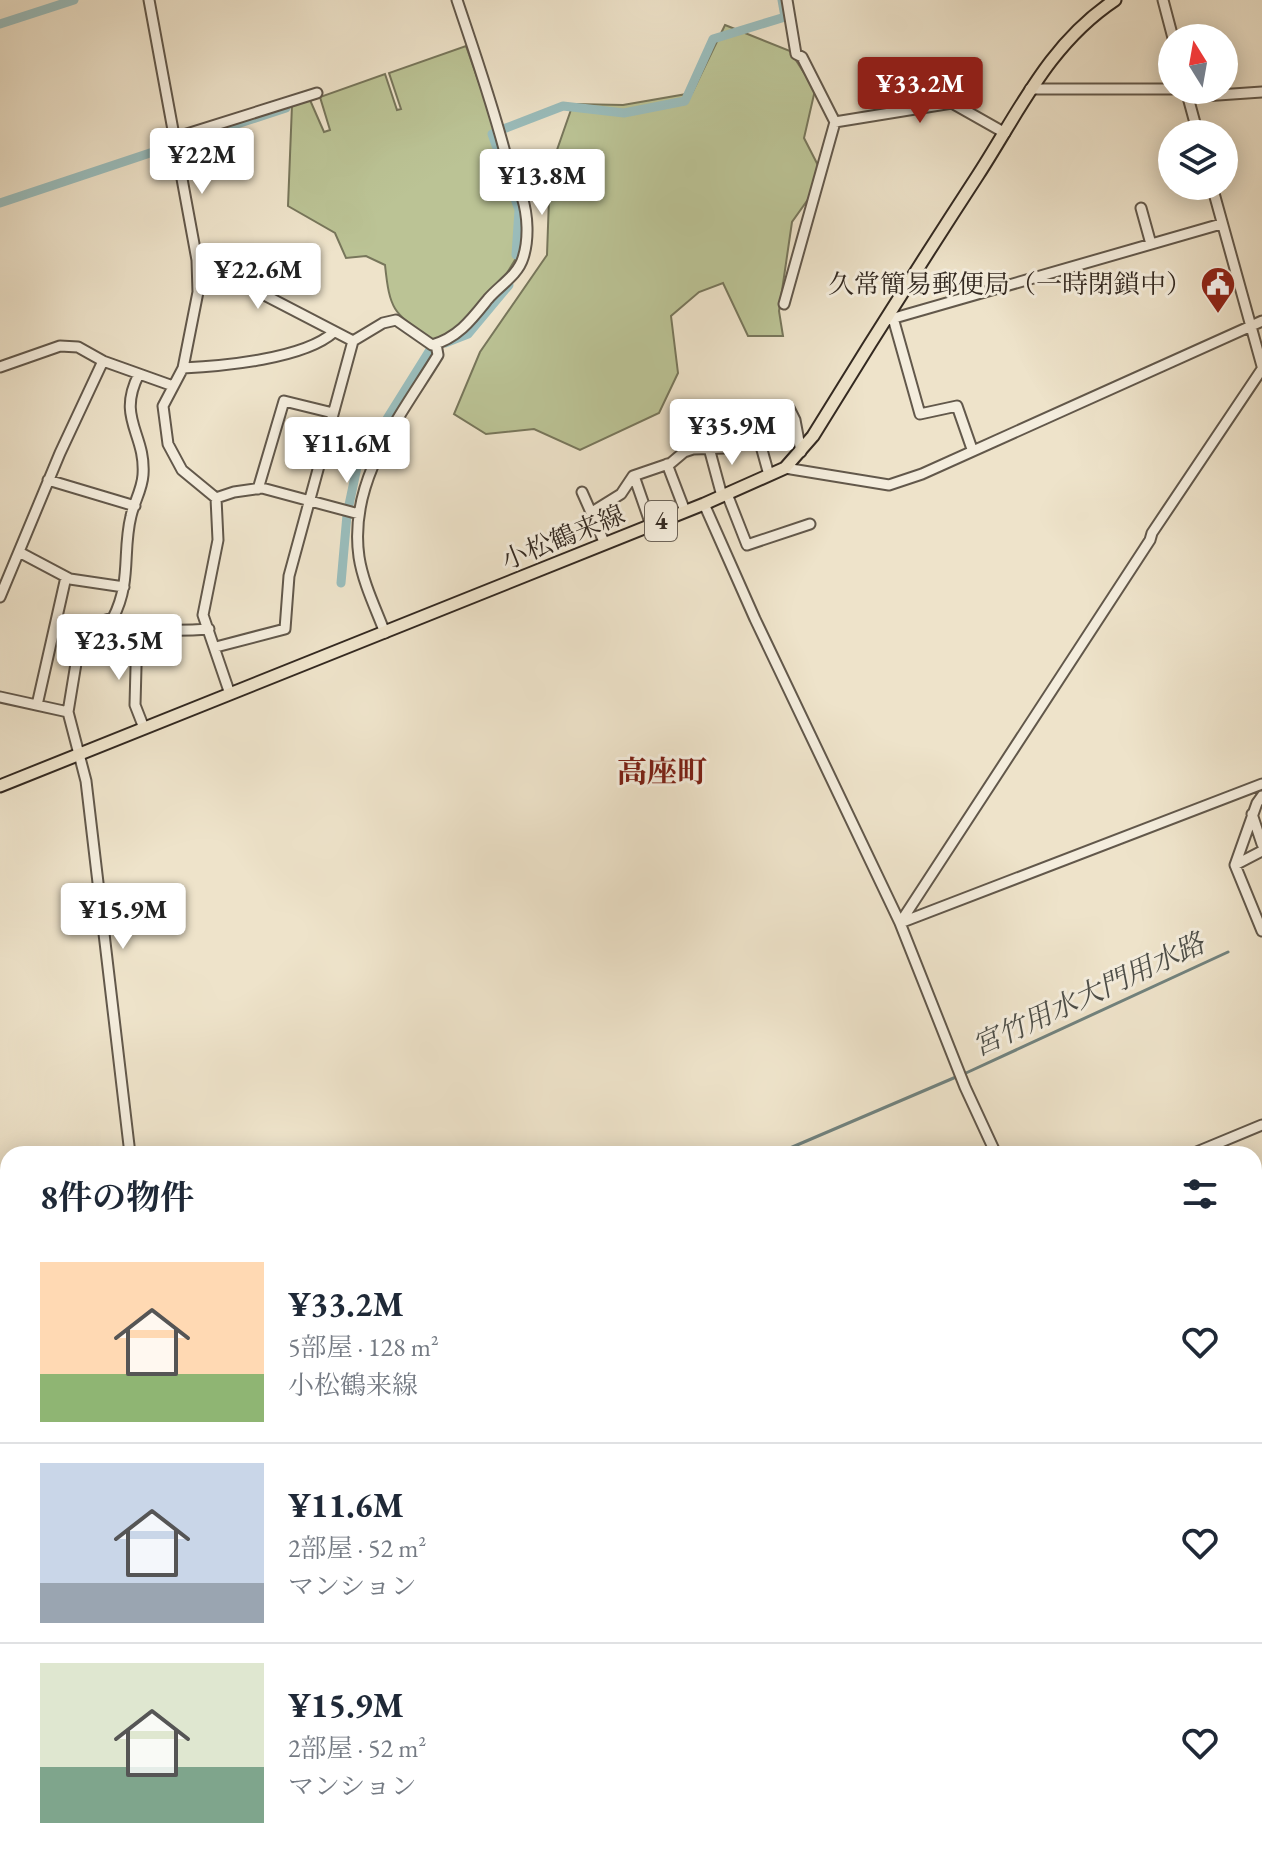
<!DOCTYPE html>
<html lang="ja">
<head>
<meta charset="utf-8">
<style>
	:root { --surface:#fff; --page:#f2f2f3; --text:#1f2937; --muted:#747a83; --line:#e0e1e3; --accent:#8f2418 }
	body { margin:0; font-family:"EB Garamond","Noto Serif JP",serif; background:var(--page); color:var(--text); height:100vh; display:flex; flex-direction:column; font-size:30px; white-space:nowrap }
	* { box-sizing:border-box; margin:0 }
	p { font-size:26px; color:var(--muted) }
	.icon { flex:none; width:44px; height:44px; fill:none; stroke:currentColor; stroke-width:2; stroke-linecap:round; stroke-linejoin:round }
	.map { position:relative; flex:1; overflow:hidden }
	.side { position:absolute; left:0px; top:1146px; width:1262px; height:714px; display:flex; flex-direction:column; background:var(--surface); border-radius:24px 24px 0 0; box-shadow:0 4px 20px #0003 }
	.side>* { flex:none }
	.needle { width:52px; rotate:349deg }
	.tools { position:absolute; left:1158px; top:24px; display:grid; gap:16px }
	.tools a { display:grid; place-items:center; width:80px; height:80px; border-radius:50%; background:var(--surface); box-shadow:0 4px 20px #0003; font-size:40px }
	.price { position:absolute; translate:-50% -68px; padding:0 18px; border-radius:8px; background:#fff; color:#222; font-size:26px; line-height:52px; filter:drop-shadow(0 2px 4px #0008) }
	.price::after { content:''; position:absolute; left:50%; top:48px; width:24px; height:18px; margin-left:-12px; background:inherit; clip-path:polygon(0 0,100% 0,50% 100%) }
	.price.current { background:var(--accent); color:#fff }
	ul { padding:0; list-style:none }
	li { display:flex; align-items:center; gap:24px; height:200px; padding:0 40px }
	li+li { border-top:2px solid var(--line) }
	li span { display:grid; place-items:center; flex:none; width:224px; height:160px; border-radius:0px; color:#555 }
	li>.icon { margin-inline-start:auto }
	span .icon { width:96px; height:96px; fill:#fffc; stroke-width:1 }
	li b { font-size:34px }
	h2 { display:flex; justify-content:space-between; align-items:center; height:96px; padding:0 40px; font-size:34px }
	.map>svg:first-child { display:block }
	.green { fill:#bbc395; stroke:#77765b; stroke-width:2 }
	.lines { fill:none; stroke-linecap:round; stroke-linejoin:round }
	.stream { stroke:#71827e; stroke-width:3 }
	.canal { stroke:#9abdbc; stroke-width:9 }
	.minor-casing { stroke:#62584b; stroke-width:13 }
	.major-casing { stroke:#332921; stroke-width:15 }
	.minor { stroke:#f4eddd; stroke-width:9 }
	.major { stroke:#eee3ca; stroke-width:11 }
	.labels { text-anchor:middle; stroke-width:6; stroke-linejoin:round; paint-order:stroke }
	.shield { fill:#f4eddd; stroke:#6d6459; stroke-width:2 }
	.shield-label { font-size:24px; font-weight:bold; fill:#332921 }
	.poi-label { font-size:26px; fill:#332921; stroke:#f4eddd; text-anchor:end }
	.street-label { font-size:26px; fill:#332921; stroke:#f4eddd }
	.water-label { font-size:28px; font-style:italic; fill:#4d4e48; stroke:#f4eddd }
	.quarter-label { font-size:30px; font-weight:bold; fill:#7a1f14; stroke:#f4eddd }
</style>
</head>
<body>
<div class="map">
<svg width="1262" height="1859" viewBox="0 0 1262 1859">
	<rect width="100%" height="100%" fill="#eee3ca"/>
	<filter id="stains"><feTurbulence type="fractalNoise" baseFrequency=".0025" numOctaves="4"/><feColorMatrix values="0 0 0 0 .2 0 0 0 0 .09 0 0 0 0 .02 0 0 0 .5 -.17"/></filter>
	<radialGradient id="worn" r=".72"><stop offset=".6" stop-color="#630" stop-opacity="0"/><stop offset="1" stop-color="#630" stop-opacity=".3"/></radialGradient>
	<path class="green" d="M725 25 790 51 815 90 804 138 824 177 792 222 779 311 783 336H748L723 283 699 292 671 316 678 373 659 413 580 450 534 429 486 434 454 414 480 352 547 255 550 170 573 104 623 105 692 93Z
		M466 46 502 148 511 190 521 219V241L518 255 504 278 455 332 433 340C394 313 390 313 385 265L366 256 346 258 335 233 288 206 292 105 310 100 324 132 330 130 320 97 385 74 397 110 401 109 389 73Z
		M1262 1483V1859H1096L1092 1852H1254V1490Z"/>
	<g class="lines">
		<path class="stream" d="M966 1073 1228 952
			M776 1154 956 1077
			M0 1501 8 1500"/>
		<path class="canal" d="M0 24 74 0
			M506 128 563 106 624 113 685 101 713 39 785 17 782 0
			M492 134 519 210 516 255
			M185 141 286 108
			M0 203 168 147
			M445 343 468 334 509 285
			M349 505 357 467 430 350
			M341 583 347 515
			M1254 1478 1262 1475
			M474 1859 486 1852"/>
		<g class="minor-casing">
			<path id="minor" d="M149 0 197 260 198 292 183 368 163 406 168 444 182 470 216 498 218 540 203 615 230 694
				M1163 0 1173 38
				M1030 89H1172
				M1186 90 1198 134
				M1189 97 1262 92
				M835 122 952 103 1005 133
				M174 138 317 93
				M1212 186 1262 366
				M1141 208 1151 244
				M197 260 353 341
				M784 304 835 122 802 57 796 54 787 0
				M893 318 920 414 957 406 972 449
				M884 321 1221 224
				M0 367 60 346 78 347 103 361 173 386
				M183 368C223 366 304 359 334 332
				M759 439 769 475
				M709 448 722 496
				M667 464 685 511
				M785 468 889 485 922 474 1262 321
				M634 476 651 525
				M48 480 135 506
				M258 489 284 401 333 413
				M582 492 605 544
				M727 494 747 545 810 524
				M216 498 234 492 262 488 359 514
				M704 504 755 619 900 923 965 1087 996 1154
				M592 512 621 494 633 476 671 463 684 452 693 449 725 448 759 439 763 435 761 422 789 408 795 420 801 452
				M19 552 70 579 124 587
				M0 597 60 453 103 361
				M100 623C136 630 172 632 209 629
				M137 629 135 705 144 728
				M385 633C376 609 363 583 359 557 348 480 400 417 438 355L436 344
				M216 647 285 629 289 576 353 341 383 323 396 320 432 345C458 338 472 319 488 299 499 286 518 275 523 258 529 240 528 215 522 197 518 186 511 175 508 164 494 108 475 54 457 0
				M0 697 68 712
				M37 705 66 577
				M1262 796 1257 803 1235 865 1262 931
				M1252 814 1262 844
				M1235 865 1262 851
				M900 923 1150 540 1152 533 1262 369
				M900 923 1262 784
				M130 1154 86 781 68 712 82 627 113 618C132 581 122 552 131 516 134 502 142 490 143 475 146 433 116 419 139 374
				M1192 1154 1262 1125
				M1254 1459 1262 1453
				M1254 1593 1262 1592
				M0 1644 8 1643
				M1254 1676 1262 1674
				M322 1852 326 1859
				M938 1852 941 1859
				M443 1859 456 1852
				M711 1859 712 1852
				M784 1859 785 1852
				M821 1859 822 1852
				M902 1859 914 1852"/>
		</g>
		<g class="major-casing">
			<path id="major" d="M0 786 704 504 785 468 813 436C867 348 922 261 978 175 1020 110 1049 44 1115 0"/>
		</g>
		<use href="#minor" class="minor"/>
		<use href="#major" class="major"/>
	</g>
	<defs>
		<g id="civic-pin" transform="scale(1.8)"><path d="M0 17L-7.5 6A9.5 9.5 0 1 1 7.5 6Z" fill="#8f2418" stroke="#f4eddd"/><path d="M-.6-6.5H3V-4.5H.6V-3L4-1V1h2V6H-6V1h2V-1L-.6-3ZM-1.2 2.5V6h2.4V2.5Z" fill="#fff"/></g>
	</defs>
	<g fill-rule="evenodd">
		<use href="#civic-pin" x="1218" y="284"/>
	</g>
	<g class="labels">
		<rect class="shield" x="645" y="501" width="32" height="40" rx="6"/>
		<g class="shield-label">
			<text x="661" y="529">4</text>
		</g>
		<g class="poi-label">
			<text x="1192" y="293">久常簡易郵便局（一時閉鎖中）</text>
		</g>
		<g class="street-label">
			<text transform="translate(563 537) rotate(-22)" y="9">小松鶴来線</text>
		</g>
		<g class="water-label">
			<text transform="translate(1088 994) rotate(-25)" y="10">宮竹用水大門用水路</text>
		</g>
		<g class="quarter-label">
			<text x="662" y="782">高座町</text>
		</g>
	</g>
	<rect width="100%" height="100%" filter="url(#stains)"/>
	<rect width="100%" height="100%" fill="url(#worn)"/>
</svg>
<div class="tools">
<a><svg class="needle" viewBox="-14 -14 28 28"><path d="M0-13l5 13h-10z" fill="#e53935"/><path d="M0 13l5-13h-10z" fill="#747a83"/></svg></a>
<a><svg class="icon" aria-label="layers" viewBox="0 0 24 24"><path d="M12 4l9 5-9 5-9-5zM3 14l9 5 9-5"/></svg></a>
</div>
<b class="price current" style="left:920px;top:125px">¥33.2M</b>
<b class="price" style="left:202px;top:196px">¥22M</b>
<b class="price" style="left:542px;top:217px">¥13.8M</b>
<b class="price" style="left:258px;top:311px">¥22.6M</b>
<b class="price" style="left:732px;top:467px">¥35.9M</b>
<b class="price" style="left:347px;top:485px">¥11.6M</b>
<b class="price" style="left:119px;top:682px">¥23.5M</b>
<b class="price" style="left:123px;top:951px">¥15.9M</b>
<section class="side">
<h2>8件の物件<svg class="icon" aria-label="filters" viewBox="0 0 24 24"><path d="M4 7h16M4 17h16"/><circle cx="9" cy="7" r="2"/><circle cx="15" cy="17" r="2"/></svg></h2>
<ul>
<li><span style="background:linear-gradient(#ffd9b3 70%,#8fb573 0)"><svg class="icon" aria-label="home" viewBox="0 0 24 24"><path d="M3 11l9-7 9 7M6 9v11h12V9"/></svg></span><div><b>¥33.2M</b><p>5部屋 · 128 m²</p><p>小松鶴来線</p></div><svg class="icon" aria-label="heart" viewBox="0 0 24 24"><path d="M12 20l-8-8c-3-5 5-10 8-4 3-6 11-1 8 4z"/></svg></li>
<li><span style="background:linear-gradient(#c9d6e8 75%,#9aa5b1 0)"><svg class="icon" aria-label="home" viewBox="0 0 24 24"><path d="M3 11l9-7 9 7M6 9v11h12V9"/></svg></span><div><b>¥11.6M</b><p>2部屋 · 52 m²</p><p>マンション</p></div><svg class="icon" aria-label="heart" viewBox="0 0 24 24"><path d="M12 20l-8-8c-3-5 5-10 8-4 3-6 11-1 8 4z"/></svg></li>
<li><span style="background:linear-gradient(#dfe7d0 65%,#7fa58c 0)"><svg class="icon" aria-label="home" viewBox="0 0 24 24"><path d="M3 11l9-7 9 7M6 9v11h12V9"/></svg></span><div><b>¥15.9M</b><p>2部屋 · 52 m²</p><p>マンション</p></div><svg class="icon" aria-label="heart" viewBox="0 0 24 24"><path d="M12 20l-8-8c-3-5 5-10 8-4 3-6 11-1 8 4z"/></svg></li>
</ul>
</section>
</div>
</body>
</html>
